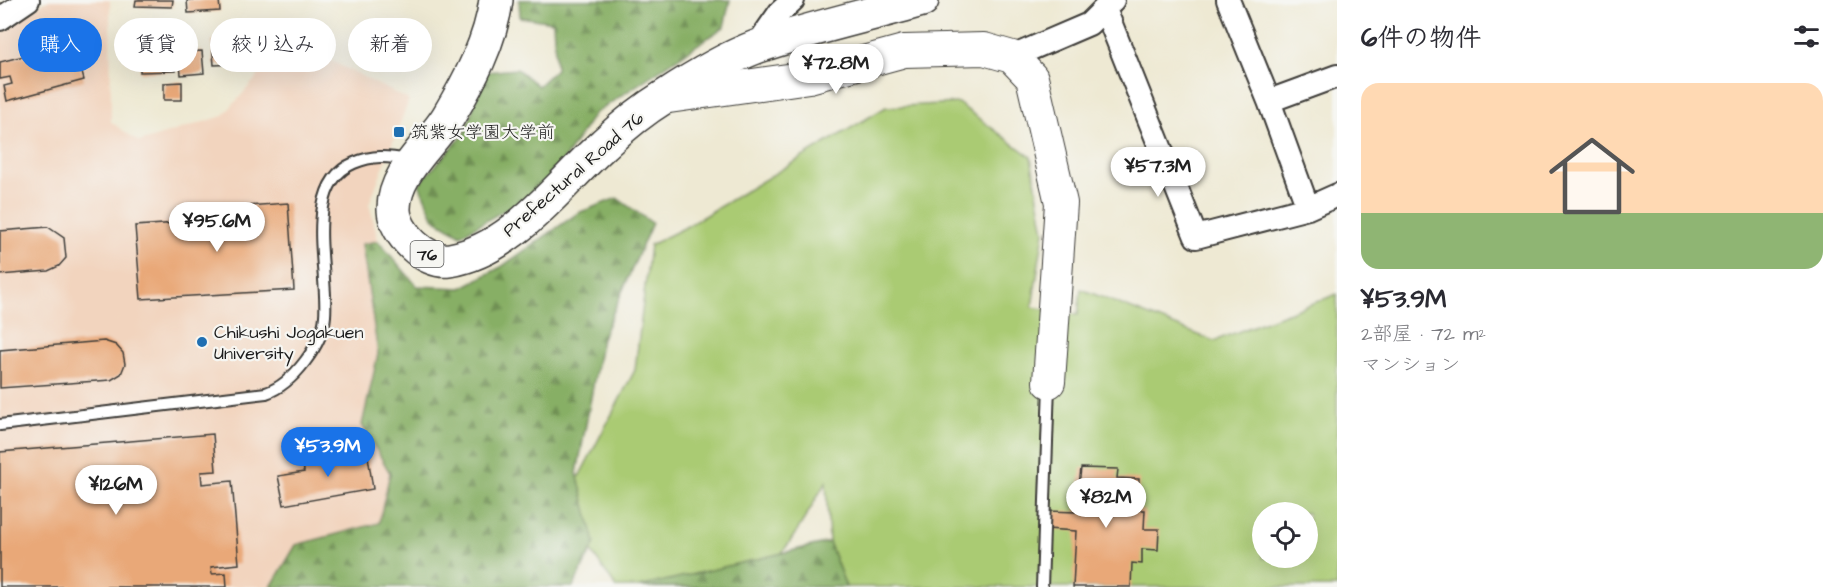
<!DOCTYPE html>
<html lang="ja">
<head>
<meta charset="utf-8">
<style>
	:root { --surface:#fff; --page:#f2f2f3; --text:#2b2b33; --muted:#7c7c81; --accent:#1a73e8 }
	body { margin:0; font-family:"Architects Daughter","Klee One",sans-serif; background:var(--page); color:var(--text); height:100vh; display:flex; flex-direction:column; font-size:22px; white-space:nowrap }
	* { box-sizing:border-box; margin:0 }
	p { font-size:20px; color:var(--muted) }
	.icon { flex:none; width:33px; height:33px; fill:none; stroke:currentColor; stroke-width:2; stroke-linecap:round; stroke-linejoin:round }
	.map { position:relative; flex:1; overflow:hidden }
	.side { display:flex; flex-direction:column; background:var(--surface); width:510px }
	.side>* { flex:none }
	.hud { position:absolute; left:18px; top:18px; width:570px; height:54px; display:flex; gap:12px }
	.buttons { position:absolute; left:1252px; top:502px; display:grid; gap:12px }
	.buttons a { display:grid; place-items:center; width:66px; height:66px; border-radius:50%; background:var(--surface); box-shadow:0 6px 24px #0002; font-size:30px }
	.price { position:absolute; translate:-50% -51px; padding:0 14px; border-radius:21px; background:#fff; color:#222; font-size:20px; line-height:39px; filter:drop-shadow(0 2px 3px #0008) }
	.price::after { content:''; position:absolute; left:50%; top:36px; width:18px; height:14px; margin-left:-9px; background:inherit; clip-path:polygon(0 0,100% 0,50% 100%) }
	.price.selected { background:var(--accent); color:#fff }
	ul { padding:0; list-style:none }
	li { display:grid; align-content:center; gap:12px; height:318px; padding:0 24px }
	li span { display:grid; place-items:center; height:186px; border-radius:18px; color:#555 }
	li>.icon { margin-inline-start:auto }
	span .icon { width:108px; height:108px; fill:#fffc; stroke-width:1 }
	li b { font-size:26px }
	h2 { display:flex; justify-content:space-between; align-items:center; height:72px; padding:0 24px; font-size:26px }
	.tag { padding:0 21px; border-radius:27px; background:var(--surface); box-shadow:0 6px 24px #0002; font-size:21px; line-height:54px }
	.tag.selected { background:var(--accent); color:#fff }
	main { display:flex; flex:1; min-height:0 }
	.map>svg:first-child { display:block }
	.built { fill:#f2d4be }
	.green { fill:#aacb73; stroke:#637448; stroke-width:1.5; fill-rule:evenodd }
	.forest { fill:url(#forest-firs); stroke:#526640; stroke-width:1.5 }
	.building { fill:#e9a878 }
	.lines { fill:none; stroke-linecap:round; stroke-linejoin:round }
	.lane-casing { stroke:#3c3b37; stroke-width:14 }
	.street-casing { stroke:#3c3b37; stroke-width:26 }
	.secondary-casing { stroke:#3c3b37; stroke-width:34 }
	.primary-casing { stroke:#3c3b37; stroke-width:36 }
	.lane { stroke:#fff; stroke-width:10 }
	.street { stroke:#fff; stroke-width:22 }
	.secondary { stroke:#fff; stroke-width:32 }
	.primary { stroke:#fff; stroke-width:33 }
	.poi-dot { fill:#1f6fb2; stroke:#f6f6f2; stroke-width:2 }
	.labels { text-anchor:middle; stroke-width:4.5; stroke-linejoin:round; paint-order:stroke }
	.shield { fill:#f6f6f2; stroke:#5d5d5c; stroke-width:1.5 }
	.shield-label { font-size:16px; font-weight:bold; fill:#1c1c1c }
	.poi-label { font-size:18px; fill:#1c1c1c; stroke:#f6f6f2; text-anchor:start }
	.street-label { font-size:18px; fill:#1c1c1c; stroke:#f6f6f2 }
</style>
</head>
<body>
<main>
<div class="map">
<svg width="1337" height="587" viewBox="0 0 1337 587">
	<defs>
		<pattern id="forest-firs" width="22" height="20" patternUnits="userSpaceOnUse" patternTransform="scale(1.5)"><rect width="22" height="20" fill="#87af65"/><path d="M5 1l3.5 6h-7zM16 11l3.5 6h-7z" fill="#6e8e52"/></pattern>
	</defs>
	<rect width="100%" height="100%" fill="#f6f6f2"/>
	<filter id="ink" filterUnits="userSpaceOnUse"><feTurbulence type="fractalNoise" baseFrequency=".0167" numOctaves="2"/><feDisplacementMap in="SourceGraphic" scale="12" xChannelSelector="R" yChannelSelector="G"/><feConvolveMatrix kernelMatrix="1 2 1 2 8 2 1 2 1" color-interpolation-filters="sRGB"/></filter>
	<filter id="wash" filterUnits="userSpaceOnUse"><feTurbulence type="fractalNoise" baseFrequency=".008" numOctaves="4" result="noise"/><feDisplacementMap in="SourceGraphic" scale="24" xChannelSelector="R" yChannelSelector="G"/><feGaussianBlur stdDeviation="1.35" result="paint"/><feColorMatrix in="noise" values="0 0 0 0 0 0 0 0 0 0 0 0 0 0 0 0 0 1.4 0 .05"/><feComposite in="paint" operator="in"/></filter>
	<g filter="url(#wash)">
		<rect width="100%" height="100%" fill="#eee9d3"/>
		<path class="built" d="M47 0H110L111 122 139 142 223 116 290 40 409 100 369 204 440 479 449 587H0V34Z"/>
		<path class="green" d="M958 103 1031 157 1044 232 1032 307 1078 315 1081 289 1214 341 1337 294V587H846L829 542 826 482C803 519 779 576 734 587H616L562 509 635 370 650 245 684 228 886 107ZM1263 513H1308V558H1263Z"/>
		<path class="forest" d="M519 0H730L724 27 594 114 546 187 461 235 434 219 419 184 465 133 485 72 517 69 538 86 556 69 553 22 520 17Z
			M617 198 652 223 602 338 577 473 595 543 573 587H271L296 545 379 523 390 473 362 425 378 354 362 244 378 241 417 286 461 288 501 267 578 213Z
			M829 542 846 587H639Z"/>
		<g id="blocks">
			<path class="building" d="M136 0H173L172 7 135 6Z
				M187 0H219L220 11 188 13Z
				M237 39 239 64 214 65 212 41Z
				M74 43 84 80 7 101 4 86 12 84 10 77 0 79V62Z
				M174 50 175 71 140 72V51Z
				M202 51 204 73 181 75 179 52Z
				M182 82V100H164V83Z
				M288 203 294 290 141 299 135 226 192 222 190 210Z
				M48 227 64 238 66 258 59 266 48 271 0 275V231Z
				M104 341 116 345 123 353 125 364 121 374 111 380 0 388V350Z
				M213 434 216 471 201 472 202 484 232 481 239 564 211 567 212 574 226 573 227 587H0V452Z
				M367 450 373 489 284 505 278 476 304 472 303 461Z
				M1081 468 1118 469 1117 478 1139 479 1137 510H1145L1144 529H1159L1158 550 1142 549V564L1132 563 1131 587H1073L1076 531 1047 529 1048 511 1076 512Z"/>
		</g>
	</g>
	<g filter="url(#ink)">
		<use href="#blocks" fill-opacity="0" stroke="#3c3b37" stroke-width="1.5"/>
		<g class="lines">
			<g class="lane-casing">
				<path id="lane" d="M0 425 266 393C293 384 323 344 325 316 329 271 301 185 354 163 373 155 387 156 408 160
					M1042 587 1049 385"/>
			</g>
			<g class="street-casing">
				<path id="street" d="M1228 0 1269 101 1308 208 1337 195
					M1105 9 1196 237 1308 208
					M0 19 28 0
					M755 48 780 12 793 0
					M1012 57 1089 24 1113 0
					M1269 101 1337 76"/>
			</g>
			<g class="secondary-casing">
				<path id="secondary" d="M662 98 809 77 904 51 984 49 1012 57 1032 78 1061 203 1049 382"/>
			</g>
			<g class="primary-casing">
				<path id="primary" d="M496 0C491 41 469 82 448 117 431 145 393 173 394 210 395 233 425 264 450 260 514 249 558 185 604 144 622 127 643 110 664 97 693 78 724 59 756 47 810 28 867 16 922 0"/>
			</g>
			<use href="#lane" class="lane"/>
			<use href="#street" class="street"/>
			<use href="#secondary" class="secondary"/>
			<use href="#primary" class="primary"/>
		</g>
	</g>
	<g class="poi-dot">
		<rect x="393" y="126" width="12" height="12" rx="3"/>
		<circle cx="202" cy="342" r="6"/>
	</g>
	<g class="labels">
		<rect class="shield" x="410.5" y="241" width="33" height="26" rx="4.5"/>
		<g class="shield-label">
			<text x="427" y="260">76</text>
		</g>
		<g class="poi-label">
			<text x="411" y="138">筑紫女学園大学前</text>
			<text x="214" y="338">Chikushi Jogakuen<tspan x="214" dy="21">University</tspan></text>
		</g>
		<g class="street-label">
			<text transform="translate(573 174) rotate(-41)" y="6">Prefectural Road 76</text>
		</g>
	</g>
</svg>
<div class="buttons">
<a><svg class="icon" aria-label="locate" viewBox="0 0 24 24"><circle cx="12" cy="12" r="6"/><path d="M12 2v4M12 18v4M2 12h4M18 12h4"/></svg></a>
</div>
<b class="price" style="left:836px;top:95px">¥72.8M</b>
<b class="price" style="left:1158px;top:198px">¥57.3M</b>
<b class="price" style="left:217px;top:253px">¥95.6M</b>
<b class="price selected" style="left:328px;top:478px">¥53.9M</b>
<b class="price" style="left:116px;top:516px">¥126M</b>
<b class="price" style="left:1106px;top:529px">¥82M</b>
<div class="hud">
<a class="tag selected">購入</a>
<a class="tag">賃貸</a>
<a class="tag">絞り込み</a>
<a class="tag">新着</a>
</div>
</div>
<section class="side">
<h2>6件の物件<svg class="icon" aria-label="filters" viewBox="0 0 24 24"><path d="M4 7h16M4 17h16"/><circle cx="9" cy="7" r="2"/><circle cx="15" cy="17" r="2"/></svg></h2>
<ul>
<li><span style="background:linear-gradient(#ffd9b3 70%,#8fb573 0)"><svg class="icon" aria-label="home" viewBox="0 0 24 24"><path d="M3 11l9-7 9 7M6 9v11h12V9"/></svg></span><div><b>¥53.9M</b><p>2部屋 · 72 m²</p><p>マンション</p></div></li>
</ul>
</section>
</main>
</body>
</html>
